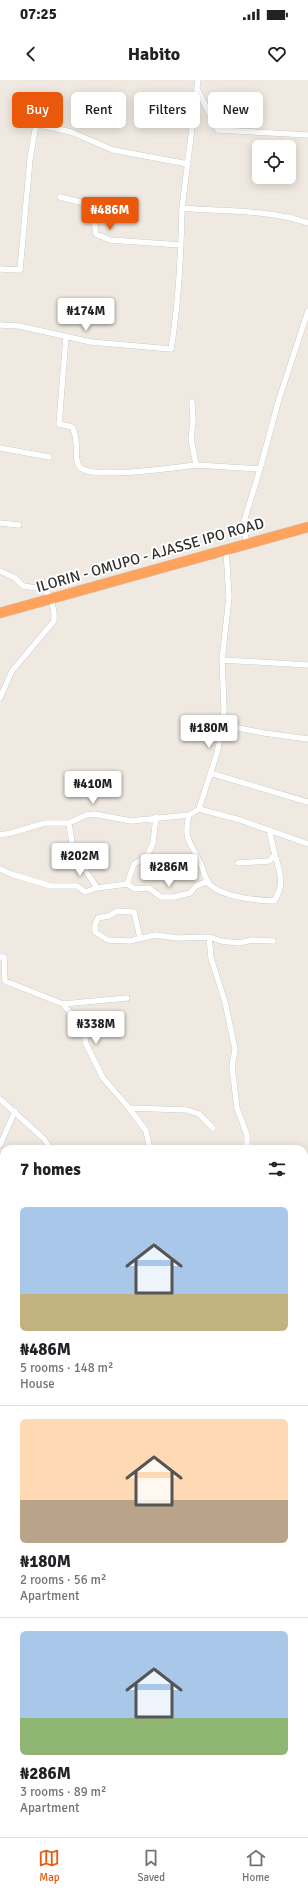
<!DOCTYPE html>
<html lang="en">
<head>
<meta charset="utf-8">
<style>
	:root { --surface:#fff; --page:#f2f2f2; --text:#202124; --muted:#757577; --line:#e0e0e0; --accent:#ea580c }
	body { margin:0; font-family:Signika,sans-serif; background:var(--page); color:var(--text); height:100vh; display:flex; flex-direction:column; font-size:15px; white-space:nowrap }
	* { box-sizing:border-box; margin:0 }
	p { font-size:13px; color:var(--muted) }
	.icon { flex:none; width:22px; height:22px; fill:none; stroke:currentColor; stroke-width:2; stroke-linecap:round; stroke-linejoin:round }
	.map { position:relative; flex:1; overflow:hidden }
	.drawer { position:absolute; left:0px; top:1065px; width:308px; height:692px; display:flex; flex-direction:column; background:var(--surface); border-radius:12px 12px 0 0; box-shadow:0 2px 10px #0003 }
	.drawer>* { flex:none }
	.top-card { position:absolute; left:12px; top:12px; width:284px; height:36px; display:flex; gap:8px }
	.buttons { position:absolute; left:252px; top:60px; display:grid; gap:8px }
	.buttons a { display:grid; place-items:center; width:44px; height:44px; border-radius:6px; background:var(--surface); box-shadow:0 2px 10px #0003; font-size:20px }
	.price { position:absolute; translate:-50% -34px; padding:0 9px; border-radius:4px; background:#fff; color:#222; font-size:13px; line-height:26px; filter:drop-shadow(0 1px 2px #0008) }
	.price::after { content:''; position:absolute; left:50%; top:24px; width:12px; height:9px; margin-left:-6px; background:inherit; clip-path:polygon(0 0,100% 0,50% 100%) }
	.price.active { background:var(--accent); color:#fff }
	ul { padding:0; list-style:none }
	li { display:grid; align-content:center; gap:8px; height:212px; padding:0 20px }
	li+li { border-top:1px solid var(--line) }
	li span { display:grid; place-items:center; height:124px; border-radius:6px; color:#555 }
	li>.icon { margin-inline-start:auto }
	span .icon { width:72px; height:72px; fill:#fffc; stroke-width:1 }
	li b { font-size:17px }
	h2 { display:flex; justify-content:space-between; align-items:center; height:48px; padding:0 20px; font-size:17px }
	.tag { padding:0 14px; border-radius:6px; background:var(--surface); box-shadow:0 2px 10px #0003; font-size:14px; line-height:36px }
	.tag.active { background:var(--accent); color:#fff }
	.status { display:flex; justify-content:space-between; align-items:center; height:28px; padding:0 20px; background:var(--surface); direction:ltr }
	.status svg { height:11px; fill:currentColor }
	header { display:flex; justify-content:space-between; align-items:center; height:52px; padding:0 20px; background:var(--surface); font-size:18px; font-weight:700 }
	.dock { display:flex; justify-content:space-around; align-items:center; height:56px; border-top:1px solid var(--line); background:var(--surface); font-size:11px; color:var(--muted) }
	.dock a { display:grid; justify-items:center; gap:2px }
	.dock .active { color:var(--accent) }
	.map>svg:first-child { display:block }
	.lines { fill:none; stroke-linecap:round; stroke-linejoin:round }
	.street-casing { stroke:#b4b7c1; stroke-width:6 }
	.highway-casing { stroke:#c9c9c9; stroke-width:11 }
	.street { stroke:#fff; stroke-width:5.5 }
	.highway { stroke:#ffa35c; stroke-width:10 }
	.labels { text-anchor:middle; stroke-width:4; stroke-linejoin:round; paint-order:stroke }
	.street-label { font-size:15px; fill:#2e2e2e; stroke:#fff }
</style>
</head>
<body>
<div class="status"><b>07:25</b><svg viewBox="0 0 49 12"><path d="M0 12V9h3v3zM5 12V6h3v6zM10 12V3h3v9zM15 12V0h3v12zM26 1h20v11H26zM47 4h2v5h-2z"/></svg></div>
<header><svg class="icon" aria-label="back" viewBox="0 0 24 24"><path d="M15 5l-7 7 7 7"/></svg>Habito<svg class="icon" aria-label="heart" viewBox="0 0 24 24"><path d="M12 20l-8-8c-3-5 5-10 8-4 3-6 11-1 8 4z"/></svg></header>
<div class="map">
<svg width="308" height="1757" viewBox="0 0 308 1757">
	<rect width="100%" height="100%" fill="#efe9e1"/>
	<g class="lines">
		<g class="street-casing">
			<path id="street" d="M198 0 182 128C223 132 269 129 308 143
				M197 9 218 50 308 55
				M60 117 80 122 93 131 96 154 110 160 181 165
				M0 189 20 190 30 79 36 44 71 52 113 70 188 84
				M0 245 19 246 91 262 171 269C179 222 181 175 182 128
				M66 257 59 344 72 347C80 360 73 376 79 386 88 401 178 387 196 385
				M192 322 193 341 191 359 196 385 260 389
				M0 368 49 377
				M0 443 19 445
				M247 463 244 449 245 438 260 389 279 319 308 231
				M226 470 229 517 222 580 224 628 223 645 217 673 199 729 189 735C184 757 188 759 198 778 202 785 205 799 209 804 224 818 256 820 274 821 285 806 280 791 275 775
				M0 491 15 498 23 506 44 509 51 518 54 532V541L12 591 0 618
				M222 580 308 585
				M223 645 264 653 308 659
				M210 693 308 722
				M199 729 240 740 308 764
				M69 743 73 771 97 808 127 804 135 809 149 808 161 817H174L190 813 196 806 208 801
				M0 755 11 753 45 743H69L86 735 94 734 131 741 189 735
				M238 783 269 781 275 775 269 750
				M0 789 11 794 51 806H77L85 812 97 808
				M127 804 134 784 147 776 153 763 156 737
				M209 857 211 878 225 922 235 969 232 987 237 1028 247 1055V1069
				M140 858 134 832 117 831 109 836 98 838 95 845V852L108 860 130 861 155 855 177 858 209 857 221 861 238 863 253 860 273 861
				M0 877H4L5 901 63 924 78 942 84 952 86 964 103 998 129 1028 146 1051 150 1069
				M63 924 127 918
				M0 1019 44 1059 51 1069
				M129 1028 187 1030 199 1034 213 1048
				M0 1065 15 1031
				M304 1116 308 1117
				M0 1189H4
				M304 1197H308
				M304 1249 308 1245
				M304 1259 308 1264
				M0 1286 4 1289
				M304 1330 308 1332
				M0 1346 4 1347
				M0 1447 4 1445
				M304 1492 308 1500
				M0 1527H4
				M0 1564 4 1566
				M304 1593 308 1592
				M304 1635 308 1634
				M0 1705 4 1695
				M142 1753 167 1757
				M72 1757 73 1753
				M245 1757 247 1753"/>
		</g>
		<g class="highway-casing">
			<path id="highway" d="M0 533 308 447"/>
		</g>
		<use href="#street" class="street"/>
		<use href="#highway" class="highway"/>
	</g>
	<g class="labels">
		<g class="street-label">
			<text transform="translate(150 475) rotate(-16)" y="5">ILORIN - OMUPO - AJASSE IPO ROAD</text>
		</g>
	</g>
</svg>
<div class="buttons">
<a><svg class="icon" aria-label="locate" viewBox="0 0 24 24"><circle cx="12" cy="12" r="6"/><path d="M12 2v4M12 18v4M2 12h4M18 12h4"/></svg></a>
</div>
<b class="price active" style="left:110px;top:151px">₦486M</b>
<b class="price" style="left:86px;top:252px">₦174M</b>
<b class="price" style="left:209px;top:669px">₦180M</b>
<b class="price" style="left:93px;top:725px">₦410M</b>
<b class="price" style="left:80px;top:797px">₦202M</b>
<b class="price" style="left:169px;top:808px">₦286M</b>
<b class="price" style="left:96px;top:965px">₦338M</b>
<div class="top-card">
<a class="tag active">Buy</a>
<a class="tag">Rent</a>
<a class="tag">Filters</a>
<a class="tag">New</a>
</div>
<section class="drawer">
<h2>7 homes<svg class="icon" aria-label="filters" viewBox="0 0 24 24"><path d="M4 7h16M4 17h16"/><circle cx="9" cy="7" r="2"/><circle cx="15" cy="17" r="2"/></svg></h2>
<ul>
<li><span style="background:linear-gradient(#a9c7e8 70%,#c2b280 0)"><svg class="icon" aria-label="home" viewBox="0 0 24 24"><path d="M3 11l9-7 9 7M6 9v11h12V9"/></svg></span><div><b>₦486M</b><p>5 rooms · 148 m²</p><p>House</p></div></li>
<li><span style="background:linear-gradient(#ffd9b3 65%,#b9a48a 0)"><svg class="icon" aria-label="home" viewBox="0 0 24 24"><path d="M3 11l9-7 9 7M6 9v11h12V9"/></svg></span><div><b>₦180M</b><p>2 rooms · 56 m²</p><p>Apartment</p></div></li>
<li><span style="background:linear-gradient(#a9c7e8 70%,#8fb573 0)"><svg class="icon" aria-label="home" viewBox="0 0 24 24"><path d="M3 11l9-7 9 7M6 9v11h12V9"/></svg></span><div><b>₦286M</b><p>3 rooms · 89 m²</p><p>Apartment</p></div></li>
</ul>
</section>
</div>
<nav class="dock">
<a class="active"><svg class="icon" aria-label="map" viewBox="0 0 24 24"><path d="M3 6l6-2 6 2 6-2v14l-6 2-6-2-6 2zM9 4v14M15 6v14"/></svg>Map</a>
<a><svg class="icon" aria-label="saved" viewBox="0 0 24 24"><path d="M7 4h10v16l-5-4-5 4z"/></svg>Saved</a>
<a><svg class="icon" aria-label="home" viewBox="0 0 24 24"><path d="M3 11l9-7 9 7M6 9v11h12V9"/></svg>Home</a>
</nav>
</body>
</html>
